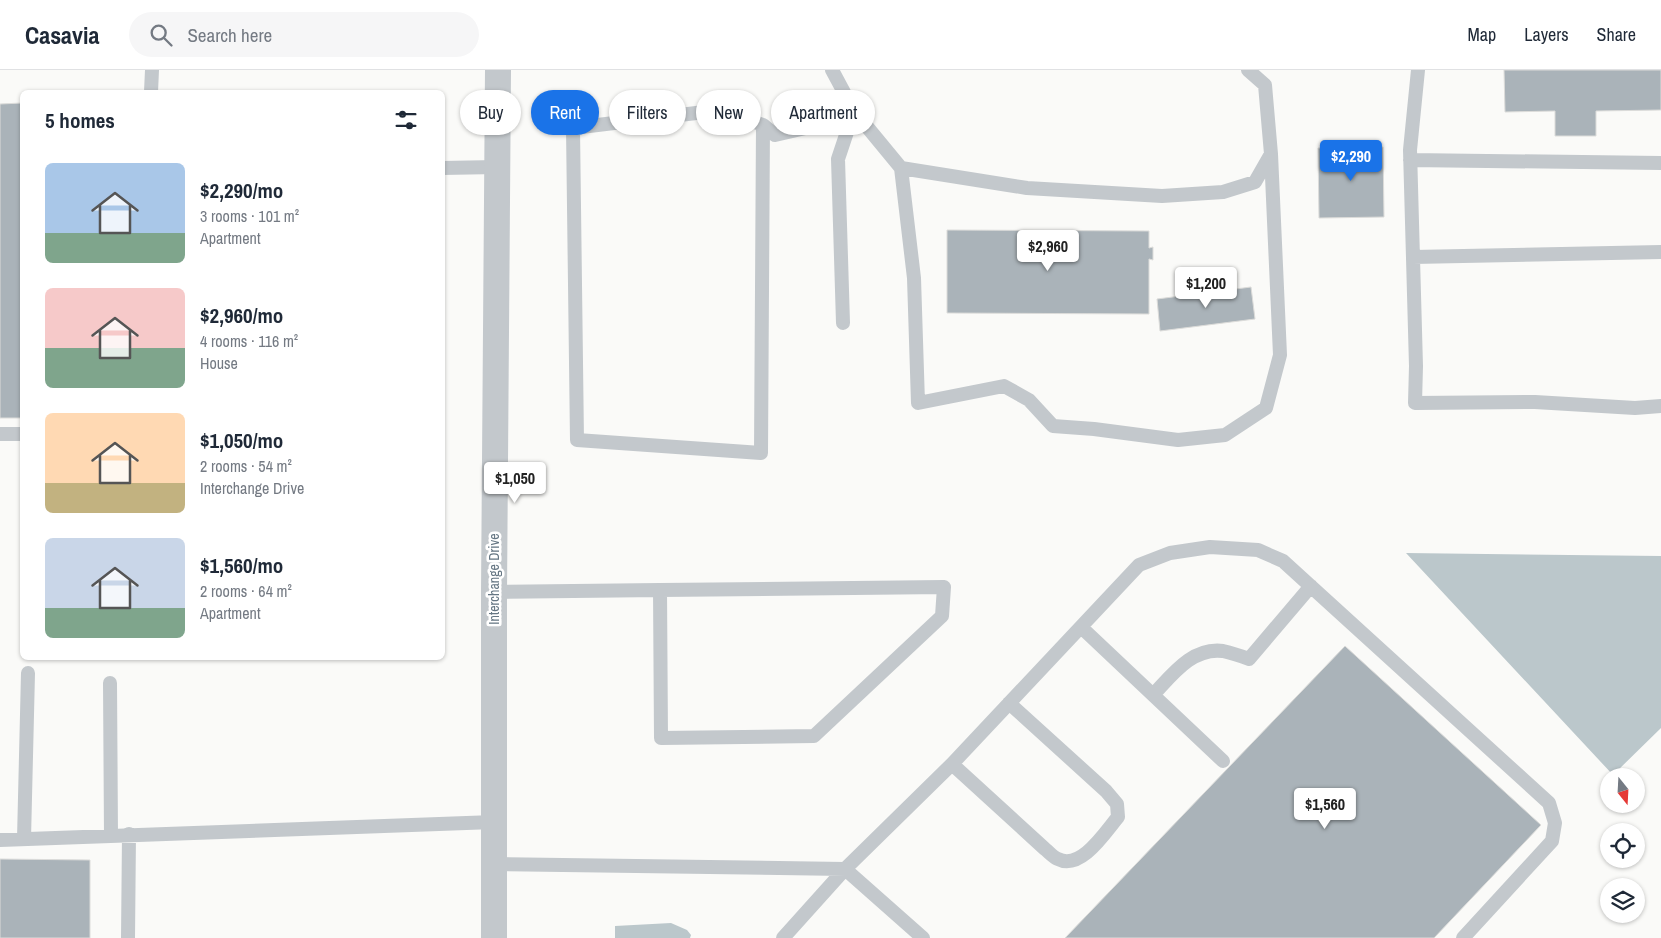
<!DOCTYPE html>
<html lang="en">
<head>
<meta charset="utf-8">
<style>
	:root { --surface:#fff; --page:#f6f6f7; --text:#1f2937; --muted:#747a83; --line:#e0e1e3; --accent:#1a73e8 }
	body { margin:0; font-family:"Archivo Narrow",sans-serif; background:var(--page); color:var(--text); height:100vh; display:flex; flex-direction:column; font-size:19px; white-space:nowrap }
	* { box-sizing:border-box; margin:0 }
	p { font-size:16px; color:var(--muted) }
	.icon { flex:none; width:28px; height:28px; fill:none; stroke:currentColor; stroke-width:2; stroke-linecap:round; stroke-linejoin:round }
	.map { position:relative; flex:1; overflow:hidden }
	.sheet { position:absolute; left:20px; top:20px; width:425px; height:570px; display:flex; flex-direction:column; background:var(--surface); border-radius:8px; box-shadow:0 1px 4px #0004 }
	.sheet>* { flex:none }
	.guide { position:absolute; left:460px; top:20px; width:475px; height:45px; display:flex; gap:10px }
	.needle { width:32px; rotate:162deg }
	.fabs { position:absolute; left:1600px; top:698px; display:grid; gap:10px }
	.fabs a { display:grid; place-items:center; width:45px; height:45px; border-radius:50%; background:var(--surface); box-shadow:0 1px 4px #0004; font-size:25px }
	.price { position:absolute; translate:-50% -42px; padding:0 11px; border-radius:5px; background:#fff; color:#222; font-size:16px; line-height:32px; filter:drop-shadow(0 1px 2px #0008) }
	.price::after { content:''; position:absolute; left:50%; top:30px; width:15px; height:11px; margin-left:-8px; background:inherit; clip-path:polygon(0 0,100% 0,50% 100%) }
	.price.selected { background:var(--accent); color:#fff }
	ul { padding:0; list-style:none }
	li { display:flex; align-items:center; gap:15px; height:125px; padding:0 25px }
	li span { display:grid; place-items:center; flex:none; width:140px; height:100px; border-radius:8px; color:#555 }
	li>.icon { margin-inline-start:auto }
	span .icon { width:60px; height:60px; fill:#fffc; stroke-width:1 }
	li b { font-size:21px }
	h2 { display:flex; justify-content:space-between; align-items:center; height:60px; padding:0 25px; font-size:21px }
	.pill { padding:0 18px; border-radius:22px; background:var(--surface); box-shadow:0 1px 4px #0004; font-size:18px; line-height:45px }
	.pill.selected { background:var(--accent); color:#fff }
	header { display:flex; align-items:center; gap:30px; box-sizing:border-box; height:70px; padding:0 25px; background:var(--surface); border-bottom:1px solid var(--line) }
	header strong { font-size:24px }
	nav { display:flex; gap:28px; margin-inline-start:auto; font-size:18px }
	.search { width:350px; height:45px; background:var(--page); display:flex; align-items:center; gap:12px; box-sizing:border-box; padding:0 18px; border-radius:28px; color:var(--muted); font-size:19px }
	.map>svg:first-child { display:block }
	.water { fill:#bbc7cb }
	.building { fill:#aab3b9; stroke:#dcdcda }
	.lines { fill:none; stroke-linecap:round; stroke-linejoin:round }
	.lane { stroke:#c3c8cc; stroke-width:14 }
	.street { stroke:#c3c8cc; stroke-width:26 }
	.labels { text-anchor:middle; stroke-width:5; stroke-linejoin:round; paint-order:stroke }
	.street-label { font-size:14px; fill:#657683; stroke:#fff }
</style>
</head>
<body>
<header>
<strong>Casavia</strong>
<div class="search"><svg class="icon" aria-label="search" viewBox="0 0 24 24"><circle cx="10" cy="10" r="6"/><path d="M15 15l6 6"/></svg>Search here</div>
<nav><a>Map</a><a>Layers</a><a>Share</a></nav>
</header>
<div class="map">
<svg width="1661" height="868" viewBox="0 0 1661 868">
	<rect width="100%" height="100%" fill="#fafaf8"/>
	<path class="water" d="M1406 483 1661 486V658L1613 705Z
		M671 853 687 860 691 865 690 868H615V856Z"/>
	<path class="building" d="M1504 0H1661V40L1596 41V66H1555V41L1505 42Z
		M22 33V348H0V34Z
		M1383 77 1384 147 1319 148 1318 78Z
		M947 160 1149 161V178L1153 177V190L1149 189V244L947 243Z
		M1251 217 1255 249 1160 261 1157 229Z
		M1345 576 1541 755 1434 868H1065Z
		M0 789 90 790V868H0Z"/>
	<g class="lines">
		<path class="lane" d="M832 0 854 41 901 98 1027 118 1162 126 1223 122 1255 112 1271 84 1265 15 1248 0
			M1418 0 1410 80 1416 296 1415 333 1535 332 1635 338 1661 336
			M151 22 152 0
			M763 55 761 383 577 370 573 58 729 39 749 50 763 55 775 65 858 46
			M1410 90 1661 93
			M442 98 497 97
			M901 98 914 208 918 333 1004 316 1029 330 1053 356 1094 359 1178 370 1225 365 1266 338 1280 285 1271 84
			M1413 187 1661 182
			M843 253 838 89 854 41
			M0 364H22
			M494 522 660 520 661 668 814 666 942 546 944 517 660 520
			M1081 557 1223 691
			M110 613 111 765
			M1153 625C1172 605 1192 577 1223 581 1232 583 1241 586 1249 589L1311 516
			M952 694 1045 779C1049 782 1053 787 1058 789 1081 801 1106 761 1118 747L1117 734 1106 721 1009 633
			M24 769 28 603
			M0 770 494 752
			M493 794 845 799 923 868
			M128 868 129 764
			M783 868 845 799 952 694 1139 495 1170 483 1210 477 1258 480 1283 491 1549 733 1555 753 1552 771 1463 868"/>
		<path class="street" d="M494 868V522L498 0"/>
	</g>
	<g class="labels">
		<g class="street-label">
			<text transform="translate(494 509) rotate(-90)" y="5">Interchange Drive</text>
		</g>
	</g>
</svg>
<div class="fabs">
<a><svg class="needle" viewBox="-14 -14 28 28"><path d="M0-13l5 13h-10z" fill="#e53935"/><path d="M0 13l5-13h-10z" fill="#747a83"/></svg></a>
<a><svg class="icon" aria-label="locate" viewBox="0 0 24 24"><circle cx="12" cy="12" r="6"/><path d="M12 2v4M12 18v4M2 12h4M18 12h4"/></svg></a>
<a><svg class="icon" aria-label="layers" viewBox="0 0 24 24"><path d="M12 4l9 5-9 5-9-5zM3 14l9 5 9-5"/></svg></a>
</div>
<b class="price selected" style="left:1351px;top:112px">$2,290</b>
<b class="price" style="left:1048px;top:202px">$2,960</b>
<b class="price" style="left:1206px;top:239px">$1,200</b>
<b class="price" style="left:515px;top:434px">$1,050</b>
<b class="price" style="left:1325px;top:760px">$1,560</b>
<div class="guide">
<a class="pill">Buy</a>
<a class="pill selected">Rent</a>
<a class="pill">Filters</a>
<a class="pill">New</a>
<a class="pill">Apartment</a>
</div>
<section class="sheet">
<h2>5 homes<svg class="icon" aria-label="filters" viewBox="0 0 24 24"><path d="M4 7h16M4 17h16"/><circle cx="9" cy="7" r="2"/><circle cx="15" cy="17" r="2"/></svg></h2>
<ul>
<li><span style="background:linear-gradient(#a9c7e8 70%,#7fa58c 0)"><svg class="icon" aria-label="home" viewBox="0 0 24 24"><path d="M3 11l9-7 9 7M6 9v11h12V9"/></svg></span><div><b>$2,290/mo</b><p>3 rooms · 101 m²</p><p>Apartment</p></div></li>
<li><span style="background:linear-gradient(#f6c9c9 60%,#7fa58c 0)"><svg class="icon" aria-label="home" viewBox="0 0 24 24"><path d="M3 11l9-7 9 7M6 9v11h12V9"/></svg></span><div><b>$2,960/mo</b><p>4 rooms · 116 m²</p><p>House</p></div></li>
<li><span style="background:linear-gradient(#ffd9b3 70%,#c2b280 0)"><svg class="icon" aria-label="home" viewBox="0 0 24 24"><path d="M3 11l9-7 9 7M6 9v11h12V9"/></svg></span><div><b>$1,050/mo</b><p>2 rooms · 54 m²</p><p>Interchange Drive</p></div></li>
<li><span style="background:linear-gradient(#c9d6e8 70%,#7fa58c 0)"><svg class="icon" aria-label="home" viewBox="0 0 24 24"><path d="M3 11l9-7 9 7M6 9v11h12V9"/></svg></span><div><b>$1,560/mo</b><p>2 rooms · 64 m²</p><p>Apartment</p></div></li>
</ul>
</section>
</div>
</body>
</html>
